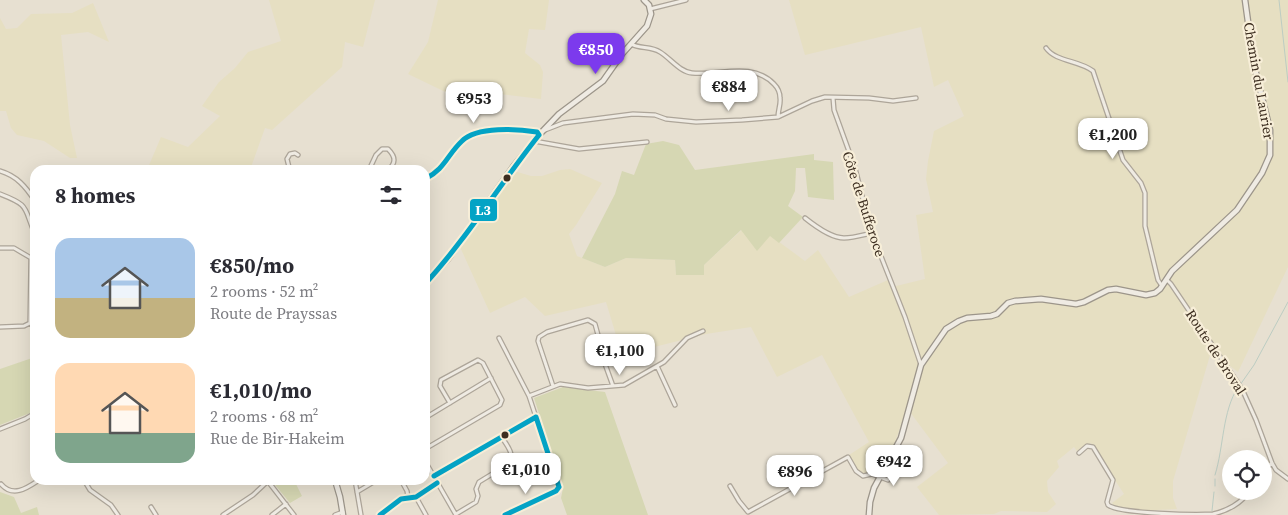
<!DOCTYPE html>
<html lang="en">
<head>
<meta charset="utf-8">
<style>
	:root { --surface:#fff; --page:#f7f7f7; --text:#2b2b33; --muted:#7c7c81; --accent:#7c3aed }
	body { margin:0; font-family:"Source Serif 4",serif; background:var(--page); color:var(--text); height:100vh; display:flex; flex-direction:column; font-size:19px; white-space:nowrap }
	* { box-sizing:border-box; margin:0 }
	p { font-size:16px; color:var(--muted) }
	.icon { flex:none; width:28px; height:28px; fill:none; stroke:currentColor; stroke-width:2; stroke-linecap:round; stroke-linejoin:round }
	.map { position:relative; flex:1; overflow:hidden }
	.side { position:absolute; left:30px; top:165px; width:400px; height:320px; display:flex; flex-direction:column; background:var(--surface); border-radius:15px; box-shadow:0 5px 20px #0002 }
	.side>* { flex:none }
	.controls { position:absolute; left:1222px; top:450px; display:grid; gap:10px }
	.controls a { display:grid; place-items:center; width:50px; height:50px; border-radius:50%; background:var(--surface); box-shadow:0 5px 20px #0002; font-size:25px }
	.price { position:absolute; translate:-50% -42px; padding:0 11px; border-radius:10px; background:#fff; color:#222; font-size:16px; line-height:32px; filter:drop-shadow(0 1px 2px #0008) }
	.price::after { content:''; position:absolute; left:50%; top:30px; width:15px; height:11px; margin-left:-8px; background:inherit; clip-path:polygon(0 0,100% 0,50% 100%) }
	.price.selected { background:var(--accent); color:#fff }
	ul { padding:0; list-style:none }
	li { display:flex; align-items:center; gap:15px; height:125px; padding:0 25px }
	li span { display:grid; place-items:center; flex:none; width:140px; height:100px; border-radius:15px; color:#555 }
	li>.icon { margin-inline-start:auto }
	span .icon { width:60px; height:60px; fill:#fffc; stroke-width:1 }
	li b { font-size:21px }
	h2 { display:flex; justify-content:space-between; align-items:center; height:60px; padding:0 25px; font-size:21px }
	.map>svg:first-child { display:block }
	.farmland { fill:#e6dfc2 }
	.green { fill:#d6d7b3 }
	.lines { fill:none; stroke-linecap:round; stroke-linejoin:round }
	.stream { stroke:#bcccc2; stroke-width:1 }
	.street-casing { stroke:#ada599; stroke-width:5.5 }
	.secondary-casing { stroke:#9c958a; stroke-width:7 }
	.street { stroke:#efebe3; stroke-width:3 }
	.secondary { stroke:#efebe3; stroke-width:4.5 }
	.bus-1-casing { stroke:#f7eed8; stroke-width:9 }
	.bus-1 { stroke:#03a3c5; stroke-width:5 }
	.bus-dot { fill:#3d2e20; stroke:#f7eed8; stroke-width:2 }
	.labels { text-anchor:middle; stroke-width:4.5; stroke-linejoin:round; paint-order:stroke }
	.street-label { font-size:14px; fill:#3d2e20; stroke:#f7eed8 }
	.line-badge { stroke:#f7eed8; stroke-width:2 }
	.badge-label { font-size:14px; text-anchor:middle; font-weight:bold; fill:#fff }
</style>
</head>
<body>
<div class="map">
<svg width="1288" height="515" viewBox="0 0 1288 515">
	<rect width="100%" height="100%" fill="#e7e0d1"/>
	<path class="farmland" d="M269 0H375L363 47 345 42 342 67 272 130 265 128 250 170H147L161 137 188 147 220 116 202 106 219 82 235 68 248 52 281 41Z
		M438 0H549L545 30 529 29 525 53 540 65 543 72 541 99 468 90 462 100 408 74 428 42Z
		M789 0H1288V267L1238 372 1211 352 1173 481V498L1177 509 1135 511 1115 506 1112 503 1124 494 1091 443 1077 451 1074 447 1057 461 1059 467 1047 481 1048 492 1056 504 1047 512 1001 511 994 514 939 515 917 487 948 463 907 408 891 454 880 472 863 475 857 471 849 455 869 442 822 355 777 377 751 327 706 334 622 355 606 302 545 316 525 297 490 313 460 247 514 171 531 176H542L560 170 570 169 602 183 576 225 569 234 577 256 605 267 626 258 675 260 676 275H704V265L742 230 771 236 805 261 818 250 849 297 888 280 892 287 925 279 916 215 933 212 926 179 928 161 934 131 964 116 948 80 934 87 921 27 805 55Z
		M93 3 109 42 88 32 61 35 70 125 77 158H70L44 141 17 135 11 128 6 111H0V18L6 29 17 28 31 14 72 13Z"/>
	<path class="green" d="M663 141 679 145 695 170 814 154V160L833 162 834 200 808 197 805 168H796L795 191 788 206 803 217 779 243 770 236 757 251 741 230 704 265V275H676L675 260 626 258 605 267 582 258 615 194 622 171 634 175 646 144Z
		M35 357V411L0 425V369Z
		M563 387 605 392 648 515H567L561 498 563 488 534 398Z
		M271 480H303L296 484 302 496 290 503Z
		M0 492 14 497 21 513 37 507 39 515H0Z"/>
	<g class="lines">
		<path class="stream" d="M1279 0 1288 82
			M1240 385 1254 365 1288 302
			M1215 475C1224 446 1222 412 1238 387
			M1215 486V479
			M1212 511 1214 492"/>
		<g class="street-casing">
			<path id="street" d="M650 9 686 0
				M631 44C640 49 651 46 660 52 670 58 680 72 692 73 719 76 752 61 774 84 778 88 780 93 780 98 781 104 778 110 778 117
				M1046 48C1056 62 1079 60 1093 71L1123 160 1141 183 1145 193V226L1158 280 1162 286
				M833 98 834 110 855 168 871 231 905 317 921 365
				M545 130 563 123 633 114 655 115 666 119 696 122 742 120 778 117 812 101 825 97 869 98 893 101 916 98
				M534 141 579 149 647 142
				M289 167 287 159 290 154 295 153 298 155
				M289 167 296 170
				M310 169 313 170
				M369 170 376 155 382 149H388C396 157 396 163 388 170
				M0 171C17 176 26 187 35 201
				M425 179C446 171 448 157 462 141 473 128 521 129 537 132L539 135
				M0 194C31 206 23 207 35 234
				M805 218C815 226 831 238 844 238 853 238 863 235 872 233
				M0 248H14L31 258
				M1167 280 1171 284 1242 389 1256 420 1272 463 1276 470 1288 479
				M30 323 31 258
				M30 323 35 327
				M0 327 24 326 30 323
				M499 338 529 396 559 487 556 491 505 515
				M657 366 675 405
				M553 386 538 341 539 337 547 332 588 320 595 324 598 335 597 342 613 386
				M529 396 560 384 588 388 624 385 664 362 687 338 703 331
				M425 418 491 378
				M0 429 25 419 35 413
				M425 449 500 405 502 400 483 363 478 360 441 380 440 386 450 403
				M1079 453 1087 446 1093 447 1113 480 1107 502 1108 505C1120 514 1197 515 1213 514 1227 511 1242 503 1249 491
				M425 461 456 515
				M1264 470 1272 463
				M434 476 536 417
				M84 480 90 490 111 505 118 515
				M267 480 294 515
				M355 480 361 515
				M401 480 407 491 408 497
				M1 484C13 498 27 488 39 480
				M730 486 739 501 748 512 848 457 856 471 863 476 872 474 888 480 891 467
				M357 492 377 480
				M416 497 426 515
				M151 507 156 515
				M456 514 476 502 478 496 476 489 479 482 510 463C515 454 506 444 501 436
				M223 515 253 495 268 481
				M272 515 286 504
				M335 515 343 512
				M380 515 401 499 416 497 437 483"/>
		</g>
		<g class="secondary-casing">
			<path id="secondary" d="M425 284 448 259 513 167 539 135 559 114 603 81 622 54 647 26 651 14 649 5 644 0
				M335 480 340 497 343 515
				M869 515 870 502 874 488 901 438 921 365 946 329 959 321 967 318 991 316 997 314 1008 303 1015 301 1041 299 1076 304 1084 302 1108 290 1116 289 1146 295 1155 293 1160 289 1172 271 1237 210 1262 173 1270 155V130L1254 65 1245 0"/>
		</g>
		<use href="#street" class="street"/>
		<use href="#secondary" class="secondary"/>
		<g class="bus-1-casing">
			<path id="bus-1" d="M425 179C445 169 447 155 462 141 477 126 518 129 537 132L539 135
				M425 284C467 238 500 184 539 135
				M536 417 559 487
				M434 476 536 417
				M380 515 401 499 416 497 437 483
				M505 515 556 491 559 487"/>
		</g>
		<use href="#bus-1" class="bus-1"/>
	</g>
	<g class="bus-dot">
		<circle cx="507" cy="178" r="4.5"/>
		<circle cx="505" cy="435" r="4.5"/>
	</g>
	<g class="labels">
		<g class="street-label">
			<text transform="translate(1259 81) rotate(80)" y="5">Chemin du Laurier</text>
			<text transform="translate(864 204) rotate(72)" y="5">Côte de Bufferoce</text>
			<text transform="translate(1216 352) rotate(57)" y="5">Route de Broval</text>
		</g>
	</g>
	<rect class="line-badge" x="469" y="198" width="29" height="24" rx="5" fill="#03a3c5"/>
	<g class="badge-label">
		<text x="483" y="215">L3</text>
	</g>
</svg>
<div class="controls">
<a><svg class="icon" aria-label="locate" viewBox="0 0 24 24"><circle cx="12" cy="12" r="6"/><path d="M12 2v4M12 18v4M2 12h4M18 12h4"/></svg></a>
</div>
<b class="price selected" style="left:596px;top:75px">€850</b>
<b class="price" style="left:729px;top:112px">€884</b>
<b class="price" style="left:474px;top:124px">€953</b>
<b class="price" style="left:1113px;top:160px">€1,200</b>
<b class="price" style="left:620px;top:376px">€1,100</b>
<b class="price" style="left:894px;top:487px">€942</b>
<b class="price" style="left:526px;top:495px">€1,010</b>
<b class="price" style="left:795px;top:497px">€896</b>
<section class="side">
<h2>8 homes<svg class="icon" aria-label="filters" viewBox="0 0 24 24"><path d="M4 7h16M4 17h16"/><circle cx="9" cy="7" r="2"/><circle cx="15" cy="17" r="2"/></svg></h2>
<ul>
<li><span style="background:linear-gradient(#a9c7e8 60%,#c2b280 0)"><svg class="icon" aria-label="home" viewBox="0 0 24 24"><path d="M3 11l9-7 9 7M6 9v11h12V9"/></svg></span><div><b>€850/mo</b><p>2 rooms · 52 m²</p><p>Route de Prayssas</p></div></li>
<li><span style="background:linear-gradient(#ffd9b3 70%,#7fa58c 0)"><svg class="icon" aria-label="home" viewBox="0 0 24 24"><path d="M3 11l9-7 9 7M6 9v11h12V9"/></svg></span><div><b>€1,010/mo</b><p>2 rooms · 68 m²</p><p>Rue de Bir-Hakeim</p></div></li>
</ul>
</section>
</div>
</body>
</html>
